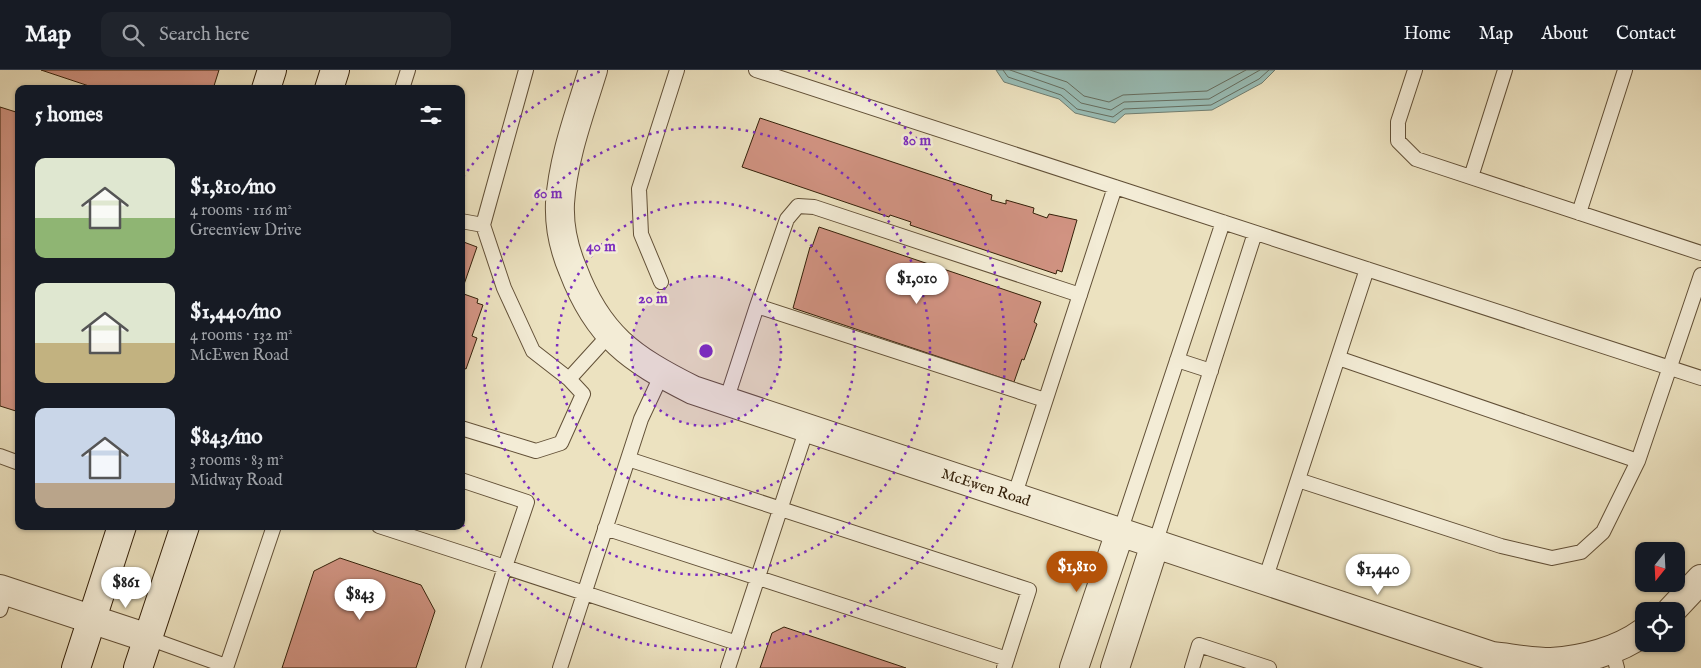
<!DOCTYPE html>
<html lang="en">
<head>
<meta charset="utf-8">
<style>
	:root { --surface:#171b24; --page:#20242c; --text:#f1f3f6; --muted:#9ea1a6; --line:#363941; --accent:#b45309 }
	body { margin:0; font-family:"IM FELL English",serif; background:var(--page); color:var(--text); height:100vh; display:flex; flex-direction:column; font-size:19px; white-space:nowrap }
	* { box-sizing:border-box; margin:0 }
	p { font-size:16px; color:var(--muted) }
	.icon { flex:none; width:28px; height:28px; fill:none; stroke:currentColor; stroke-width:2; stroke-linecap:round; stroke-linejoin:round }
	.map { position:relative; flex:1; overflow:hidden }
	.panel { position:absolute; left:15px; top:15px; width:450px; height:445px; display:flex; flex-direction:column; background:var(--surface); border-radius:10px; box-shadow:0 1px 4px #0004 }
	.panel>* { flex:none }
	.needle { width:32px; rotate:198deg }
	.controls { position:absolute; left:1635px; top:472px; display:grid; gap:10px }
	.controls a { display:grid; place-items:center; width:50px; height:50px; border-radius:10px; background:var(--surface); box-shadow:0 1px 4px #0004; font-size:25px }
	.price { position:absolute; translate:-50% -42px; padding:0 11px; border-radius:18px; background:#fff; color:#222; font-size:16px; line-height:32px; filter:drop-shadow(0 1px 2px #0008) }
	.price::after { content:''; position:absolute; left:50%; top:30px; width:15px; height:11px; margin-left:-8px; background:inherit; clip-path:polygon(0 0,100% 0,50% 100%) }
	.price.selected { background:var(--accent); color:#fff }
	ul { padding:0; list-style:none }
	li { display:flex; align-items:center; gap:15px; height:125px; padding:0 20px }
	li span { display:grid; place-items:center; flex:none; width:140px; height:100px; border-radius:10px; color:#555 }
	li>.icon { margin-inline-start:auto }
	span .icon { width:60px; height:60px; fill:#fffc; stroke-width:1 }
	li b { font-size:21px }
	h2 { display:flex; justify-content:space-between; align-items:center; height:60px; padding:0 20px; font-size:21px }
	header { display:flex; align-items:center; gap:30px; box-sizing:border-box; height:70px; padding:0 25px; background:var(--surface); border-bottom:1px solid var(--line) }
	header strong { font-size:24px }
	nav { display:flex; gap:28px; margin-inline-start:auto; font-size:18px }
	.search { width:350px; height:45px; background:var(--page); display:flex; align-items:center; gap:12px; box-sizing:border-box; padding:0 18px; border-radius:10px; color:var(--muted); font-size:19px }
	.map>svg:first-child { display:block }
	.water { fill:#99bdb6; stroke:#717e71 }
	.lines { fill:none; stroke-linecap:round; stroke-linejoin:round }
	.shore { stroke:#666e60; stroke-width:1 }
	.building { fill:#d19382; stroke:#342009 }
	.service-casing { stroke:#625037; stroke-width:16 }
	.minor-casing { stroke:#625037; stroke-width:30 }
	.secondary-casing { stroke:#342009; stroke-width:30 }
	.service { stroke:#f3ecd6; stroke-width:14 }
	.minor { stroke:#f3ecd6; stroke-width:28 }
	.secondary { stroke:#f3ecd6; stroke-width:28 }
	.ring { fill:none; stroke:#7b2cbf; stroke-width:2.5; stroke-dasharray:2.5 5 }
	.labels { text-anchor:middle; stroke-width:5; stroke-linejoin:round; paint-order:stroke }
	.street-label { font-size:15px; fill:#342009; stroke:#f3ecd6 }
	.centre { fill:#7b2cbf; stroke:#f3ecd6; stroke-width:2.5 }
	.ring-label { font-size:15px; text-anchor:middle; font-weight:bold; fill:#7b2cbf; stroke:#f3ecd6; stroke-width:5; stroke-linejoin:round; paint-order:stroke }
</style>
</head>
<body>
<header>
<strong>Map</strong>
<div class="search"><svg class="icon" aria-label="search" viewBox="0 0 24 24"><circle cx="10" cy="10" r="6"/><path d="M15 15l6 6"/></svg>Search here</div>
<nav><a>Home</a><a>Map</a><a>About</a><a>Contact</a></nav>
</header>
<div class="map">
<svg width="1701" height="598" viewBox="0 0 1701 598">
	<rect width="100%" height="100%" fill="#ece2c0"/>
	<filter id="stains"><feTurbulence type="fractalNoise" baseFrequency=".004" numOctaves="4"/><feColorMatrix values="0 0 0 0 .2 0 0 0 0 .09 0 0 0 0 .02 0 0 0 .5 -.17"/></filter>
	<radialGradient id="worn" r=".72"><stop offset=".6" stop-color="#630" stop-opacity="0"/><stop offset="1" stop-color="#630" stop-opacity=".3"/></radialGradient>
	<path class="water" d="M996 0H1275L1262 13 1212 40 1125 44 1115 53 1075 43 1059 29 1004 12Z"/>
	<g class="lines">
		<path class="shore" d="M1003 0 1008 7 1061 25 1077 39 1113 47 1124 39 1211 35 1259 9 1269 0
			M1010 0 1064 19 1081 33 1111 40 1124 32 1209 29 1260 0
			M1030 0 1067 12 1084 26 1109 32 1123 25 1207 21 1246 0"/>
	</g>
	<path class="building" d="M41 0H219L213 19H98Z
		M0 37 19 43V342L0 336Z
		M760 48 992 125 991 130 1006 134V130L1034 138 1033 143 1047 148 1049 144 1077 150 1062 202 1057 200 1056 204 910 155 911 152 890 145 889 147 742 97Z
		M819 157 1041 232 1034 252 1037 254 1024 290 1022 289 1014 312 793 238 810 177H812Z
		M461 171 477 177 461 223Z
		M461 223 478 229 477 233 483 235 472 266 477 268 466 299 461 297Z
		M340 488 421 515 435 541 416 598H282L314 501Z
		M784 557 906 598H760L772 563Z"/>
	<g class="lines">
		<g class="service-casing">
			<path id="service" d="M526 0 483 155 504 218 533 281 569 309 609 265
				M756 0 1701 308
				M1415 0 1398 52V71L1416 89 1701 183
				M402 19 408 0
				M1471 107 1505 0
				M1579 143 1625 0
				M461 151 483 155
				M661 212 641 164 639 119 677 0
				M1338 288 1638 391
				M1177 290 1211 301
				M1045 330 757 236 787 149 798 136 814 137 1080 225
				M726 331 757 236
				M461 358 536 381 561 373 583 324 569 309
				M0 386 19 393
				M628 389 1029 520 1004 598
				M1298 410 1501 476 1552 488 1581 482 1603 462 1638 391 1701 205
				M1014 427 1115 117
				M379 456 505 497 527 432 461 410
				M605 458 1007 589
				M1120 462 1223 152
				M1155 474 1255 163
				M1265 510 1367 199
				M0 540 6 521
				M148 568 226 596
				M1612 579 1617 598
				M226 598 274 456
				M473 598 505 497 737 573
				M560 598 641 349 662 304
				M728 598 807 358
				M1192 598 1199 575 1269 598"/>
		</g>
		<g class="minor-casing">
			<path id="minor" d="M593 0C580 43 563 87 560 133 559 156 564 179 573 200 598 266 631 289 693 320L1492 586C1511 588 1532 592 1551 592 1583 590 1618 581 1644 562
				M0 519 148 568
				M1671 541 1701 509
				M1074 598 1120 462
				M1115 598 1155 474"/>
		</g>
		<g class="secondary-casing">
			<path id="secondary" d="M266 19 272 0
				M329 19 335 0
				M76 598 122 456
				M138 598 185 456"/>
		</g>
		<use href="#service" class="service"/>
		<use href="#minor" class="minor"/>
		<use href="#secondary" class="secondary"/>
	</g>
	<circle cx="706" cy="281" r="75" fill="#7b2cbf" fill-opacity=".12"/>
	<g class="ring">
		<circle cx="706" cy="281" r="75"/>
		<circle cx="706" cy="281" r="149"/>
		<circle cx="706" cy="281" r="224"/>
		<path d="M463 107A299 299 0 0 1 604 0M808 0A299 299 0 1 1 463 455"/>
	</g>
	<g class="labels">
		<g class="street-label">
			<text transform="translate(986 417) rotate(18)" y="5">McEwen Road</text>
		</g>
	</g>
	<circle cx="706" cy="281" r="8" class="centre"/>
	<g class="ring-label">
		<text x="917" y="75">80 m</text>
		<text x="548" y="128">60 m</text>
		<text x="601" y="181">40 m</text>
		<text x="653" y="233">20 m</text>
	</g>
	<rect width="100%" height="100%" filter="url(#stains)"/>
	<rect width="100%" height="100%" fill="url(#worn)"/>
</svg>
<div class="controls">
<a><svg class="needle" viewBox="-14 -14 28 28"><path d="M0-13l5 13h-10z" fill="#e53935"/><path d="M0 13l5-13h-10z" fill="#9ea1a6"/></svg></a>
<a><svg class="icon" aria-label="locate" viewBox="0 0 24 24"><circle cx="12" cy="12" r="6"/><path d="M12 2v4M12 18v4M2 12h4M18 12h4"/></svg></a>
</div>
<b class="price" style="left:917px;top:235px">$1,010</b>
<b class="price selected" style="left:1077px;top:523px">$1,810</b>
<b class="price" style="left:1378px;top:526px">$1,440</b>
<b class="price" style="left:126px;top:539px">$861</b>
<b class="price" style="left:360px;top:551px">$843</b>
<section class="panel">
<h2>5 homes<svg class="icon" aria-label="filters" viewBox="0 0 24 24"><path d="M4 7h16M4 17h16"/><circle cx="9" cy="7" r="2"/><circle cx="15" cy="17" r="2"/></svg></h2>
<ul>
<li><span style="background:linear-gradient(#dfe7d0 60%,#8fb573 0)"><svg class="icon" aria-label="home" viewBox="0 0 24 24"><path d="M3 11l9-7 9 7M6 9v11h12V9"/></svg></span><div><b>$1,810/mo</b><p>4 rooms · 116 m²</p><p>Greenview Drive</p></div></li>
<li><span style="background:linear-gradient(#dfe7d0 60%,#c2b280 0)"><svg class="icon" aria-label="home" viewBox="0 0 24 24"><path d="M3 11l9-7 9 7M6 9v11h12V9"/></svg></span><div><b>$1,440/mo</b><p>4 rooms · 132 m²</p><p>McEwen Road</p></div></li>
<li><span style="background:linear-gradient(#c9d6e8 75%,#b9a48a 0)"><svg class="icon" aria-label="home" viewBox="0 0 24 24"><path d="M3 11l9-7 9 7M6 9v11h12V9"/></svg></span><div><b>$843/mo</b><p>3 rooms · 83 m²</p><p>Midway Road</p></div></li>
</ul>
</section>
</div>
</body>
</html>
